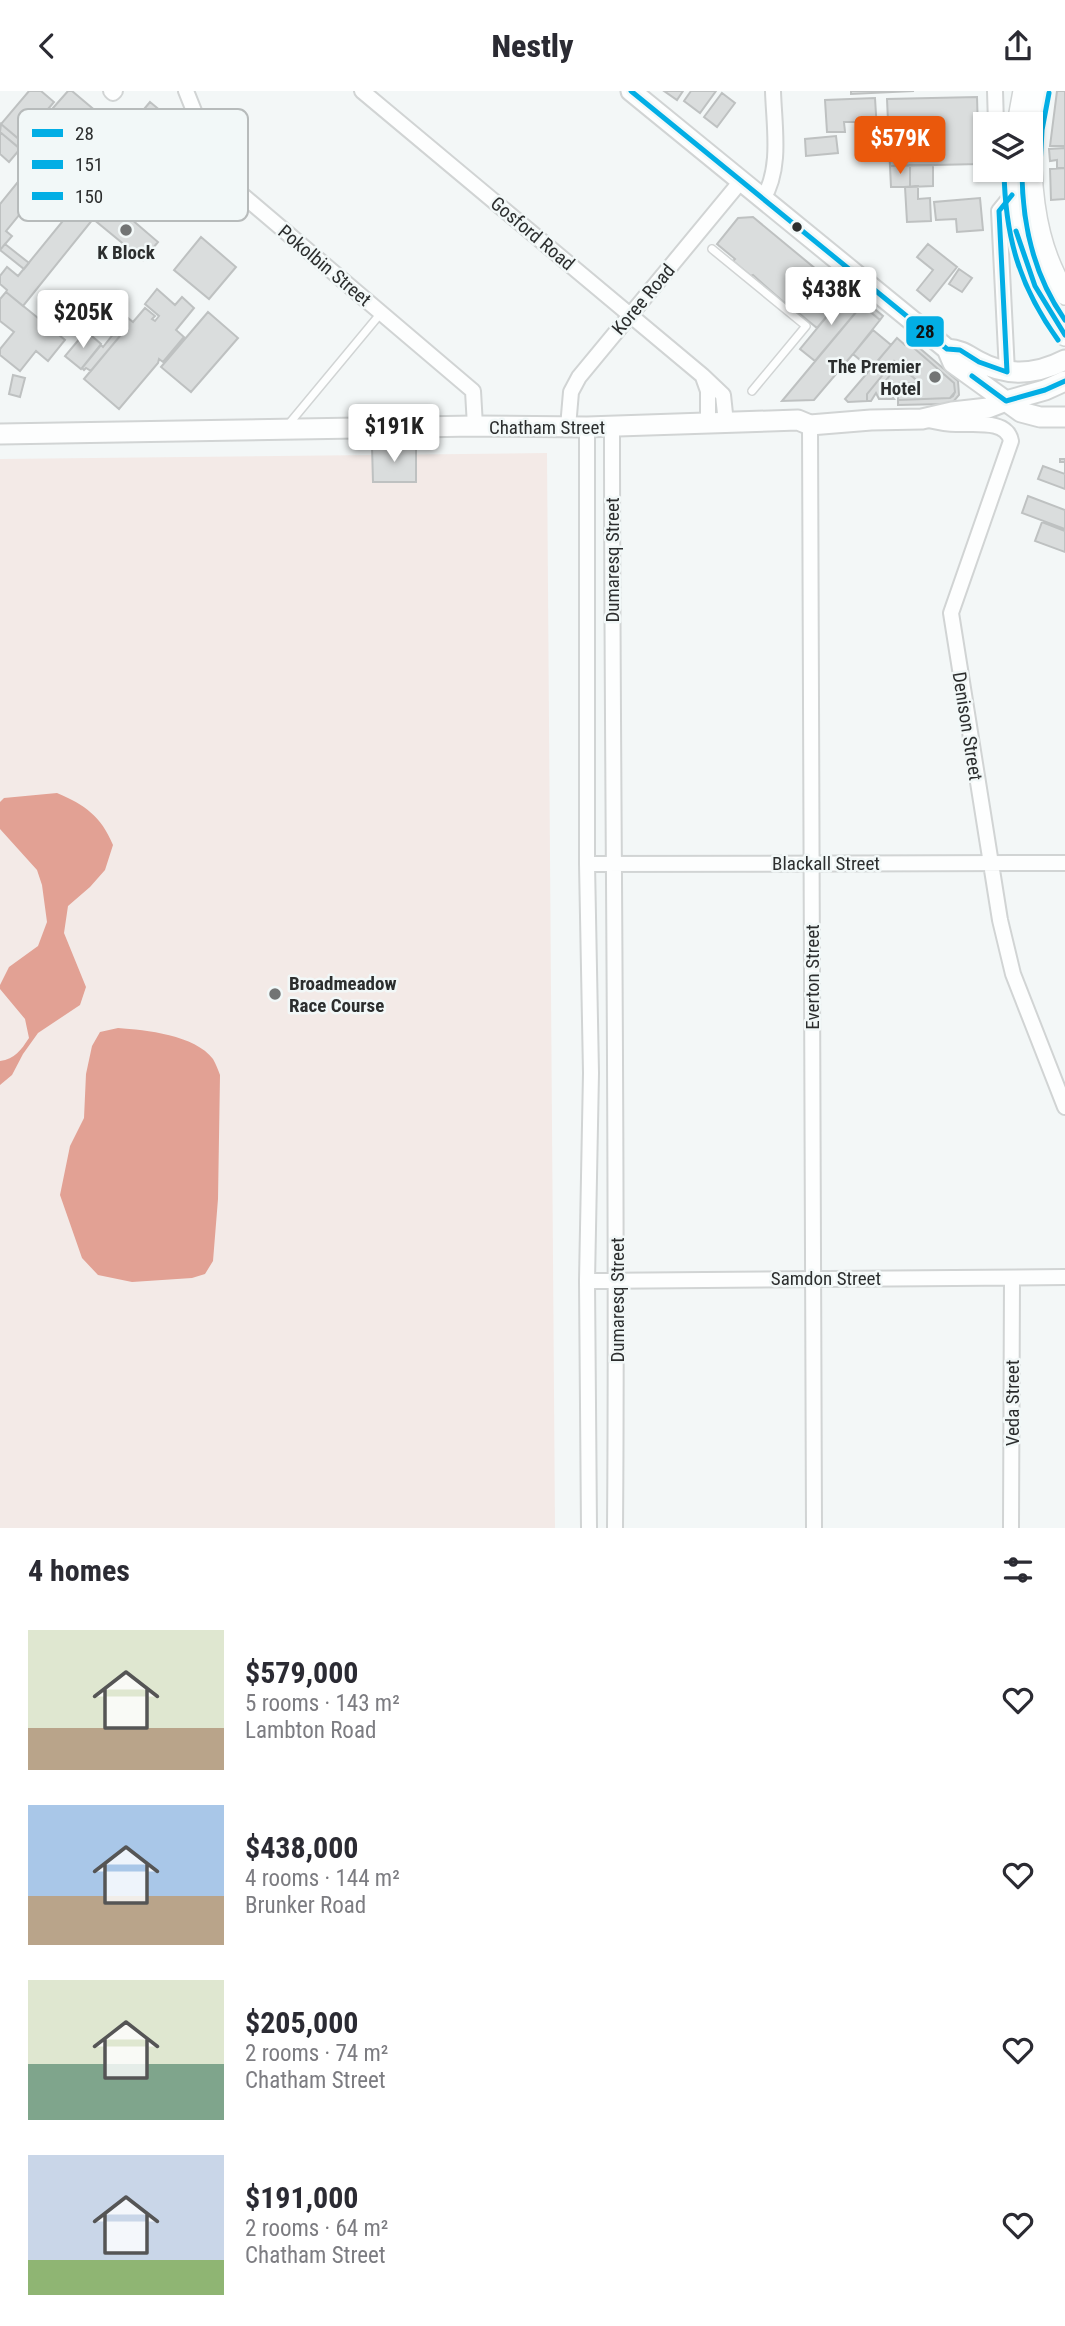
<!DOCTYPE html>
<html lang="en">
<head>
<meta charset="utf-8">
<style>
	:root { --surface:#fff; --page:#f7f7f7; --text:#2b2b33; --muted:#7c7c81; --accent:#ea580c }
	body { margin:0; font-family:"Roboto Condensed",sans-serif; background:var(--page); color:var(--text); height:100vh; display:flex; flex-direction:column; font-size:26px; white-space:nowrap }
	* { box-sizing:border-box; margin:0 }
	p { font-size:23px; color:var(--muted) }
	.icon { flex:none; width:38px; height:38px; fill:none; stroke:currentColor; stroke-width:2; stroke-linecap:round; stroke-linejoin:round }
	.map { position:relative; height:1437px; overflow:hidden }
	.side { display:flex; flex-direction:column; background:var(--surface); flex:1 }
	.side>* { flex:none }
	.buttons { position:absolute; left:973px; top:21px; display:grid; gap:14px }
	.buttons a { display:grid; place-items:center; width:70px; height:70px; border-radius:0px; background:var(--surface); box-shadow:0 2px 5px #0004; font-size:35px }
	.price { position:absolute; translate:-50% -60px; padding:0 16px; border-radius:7px; background:#fff; color:#222; font-size:23px; line-height:46px; filter:drop-shadow(0 2px 4px #0008) }
	.price::after { content:''; position:absolute; left:50%; top:42px; width:21px; height:16px; margin-left:-10px; background:inherit; clip-path:polygon(0 0,100% 0,50% 100%) }
	.price.on { background:var(--accent); color:#fff }
	ul { padding:0; list-style:none }
	li { display:flex; align-items:center; gap:21px; height:175px; padding:0 28px }
	li span { display:grid; place-items:center; flex:none; width:196px; height:140px; border-radius:0px; color:#555 }
	li>.icon { margin-inline-start:auto }
	span .icon { width:84px; height:84px; fill:#fffc; stroke-width:1 }
	li b { font-size:30px }
	h2 { display:flex; justify-content:space-between; align-items:center; height:84px; padding:0 28px; font-size:30px }
	header { display:flex; justify-content:space-between; align-items:center; height:91px; padding:0 28px; background:var(--surface); font-size:32px; font-weight:800 }
	.map>svg:first-child { display:block }
	.green { fill:#f3eae7 }
	.water { fill:#e2a194 }
	.building { fill:#dadddd; stroke:#bec1c1; stroke-width:2 }
	.lines { fill:none; stroke-linecap:round; stroke-linejoin:round }
	.lane-casing { stroke:#d1d4d4; stroke-width:10 }
	.street-casing { stroke:#d1d4d4; stroke-width:18 }
	.secondary-casing { stroke:#d1d4d4; stroke-width:23 }
	.primary-casing { stroke:#d1d4d4; stroke-width:24 }
	.lane { stroke:#fdfefe; stroke-width:7 }
	.street { stroke:#fdfefe; stroke-width:14 }
	.secondary { stroke:#fdfefe; stroke-width:19 }
	.primary { stroke:#fdfefe; stroke-width:21 }
	.bus-1-casing { stroke:#f2f8f8; stroke-width:10 }
	.bus-2-casing { stroke:#f2f8f8; stroke-width:10 }
	.bus-3-casing { stroke:#f2f8f8; stroke-width:10 }
	.bus-1 { stroke:#02aee5; stroke-width:5 }
	.bus-2 { stroke:#02aee5; stroke-width:5 }
	.bus-3 { stroke:#02aee5; stroke-width:5 }
	.bus-dot { fill:#2c2e2e; stroke:#f2f8f8; stroke-width:2.5 }
	.poi-dot { fill:#727474; stroke:#f2f8f8; stroke-width:2.5 }
	.labels { text-anchor:middle; stroke-width:5; stroke-linejoin:round; paint-order:stroke }
	.street-label { font-size:19px; fill:#2c2e2e; stroke:#f2f8f8 }
	.poi-label { font-size:19px; font-weight:bold; fill:#2c2e2e; stroke:#f2f8f8 }
	.key { fill:#f2f8f8; stroke:#b7bbbb; stroke-width:2 }
	.key-label { font-size:19px; fill:#2c2e2e }
	.line-badge { stroke:#f2f8f8; stroke-width:2.5 }
	.pale-badge-label { font-size:19px; text-anchor:middle; font-weight:bold; fill:#111 }
</style>
</head>
<body>
<header><svg class="icon" aria-label="back" viewBox="0 0 24 24"><path d="M15 5l-7 7 7 7"/></svg>Nestly<svg class="icon" aria-label="share" viewBox="0 0 24 24"><path d="M12 15V3M7 8l5-5 5 5M5 13v7h14v-7"/></svg></header>
<div class="map">
<svg width="1065" height="1437" viewBox="0 0 1065 1437">
	<rect width="100%" height="100%" fill="#f3f7f7"/>
	<path class="green" d="M547 362 555 1437H0V368Z"/>
	<path class="water" d="M57 702C85 714 101 725 113 754L105 779 90 796 68 815 64 842 86 896 80 914 38 942 23 963 12 984 0 994V970C15 968 21 959 29 947L25 928 0 898V894L9 876 38 855 47 831 42 794 37 779 0 738V711L4 707Z
		M118 937C146 939 195 944 213 968 216 973 218 979 220 984L218 1108 213 1170 205 1183 192 1187 132 1191 98 1184 82 1167 60 1104 70 1055 84 1027 86 983 92 955 100 941Z"/>
	<path class="building" d="M29 0H41L54 11 21 50 1 33Z
		M68 0H72L117 38 101 58 53 17Z
		M664 0H683L677 9Z
		M691 0H716L700 22 684 10Z
		M851 0H914L851 3Z
		M1057 0H1065V55H1050Z
		M722 2 735 12 717 36 704 26Z
		M977 6 979 73 890 75 887 8Z
		M875 7 877 40 858 41V31H844L845 41H827L825 9Z
		M150 11 168 26 165 31 169 35 159 47 154 44 132 70 114 54Z
		M1 33 39 65 35 70 0 41Z
		M0 41 20 58 9 71 0 63Z
		M836 45 838 62 806 65 805 48Z
		M47 55 64 69 6 140 12 145 0 159V113Z
		M1065 57V77H1057V69L1050 70 1049 58Z
		M135 71 152 85 123 121 158 151 143 169 93 128 23 215 6 201 7 199 0 193V185L7 176 18 185 84 104 98 115Z
		M910 74V96H891L890 75Z
		M910 74H933V95L910 96Z
		M1065 77V108L1051 109 1050 78Z
		M918 95V108L930 107 931 130 907 131 905 96Z
		M980 107 983 139 957 141 956 128 936 129 934 111Z
		M753 126 817 179 788 215 753 184 751 185 733 170 735 168 717 153 738 127Z
		M201 146 236 176 209 208 174 179Z
		M5 153 29 172 24 178 0 159Z
		M928 153 957 176 930 210 917 199 933 179 917 166Z
		M818 178 846 202 817 237 789 214Z
		M959 178 972 187 962 201 949 193Z
		M157 198 175 214 182 206 194 217 176 239 184 246 163 271 159 268 158 272 119 318 84 288 120 245 111 237 123 223 133 231 145 217 155 225 152 228 155 230 159 225 145 213Z
		M6 201 65 249 48 270 36 260 20 280 0 264V258L14 241 0 230V208Z
		M846 202 862 214 815 270 800 258Z
		M865 210 883 225 880 229 862 214Z
		M862 214 880 229 853 263 814 309 782 310Z
		M208 221 238 247 191 301 161 276Z
		M873 239 891 254 871 278 853 263Z
		M86 240 101 253 81 278 65 265Z
		M115 241 120 245 91 280 86 277 84 279 82 277 101 254 103 256Z
		M897 247 905 254 907 251 954 292 955 301 953 305 950 307 898 309V293L920 292 894 270 867 303V310L848 311 845 308Z
		M909 248 958 290 959 304 953 311 944 313 898 314V309L950 307 955 301 954 292 907 251Z
		M894 270 899 273 883 293 894 308H879L876 302 871 310H867V303Z
		M898 274 920 292 894 293 887 288Z
		M13 284 25 287 20 306 9 303Z
		M372 355H416V391H373Z
		M1060 368H1065V398L1038 388 1043 375 1065 383V371H1060Z
		M1028 405 1065 419V438L1022 422Z
		M1042 431 1065 440V461L1035 450Z"/>
	<g class="lines">
		<g class="lane-casing">
			<path id="lane" d="M712 158 806 235 752 300
				M288 334 381 222"/>
		</g>
		<g class="street-casing">
			<path id="street" d="M111 0 113 2 115 0
				M186 0 220 85 473 300 475 335
				M362 0 703 285 723 304 726 332
				M995 0 996 33
				M763 108C782 77 774 35 773 0
				M1007 281 999 120 1012 104 1010 99
				M703 286 708 300V332
				M928 329C937 331 947 333 956 333 973 334 1007 328 1011 350L951 522 1000 829 1013 883 1065 1016
				M810 334 814 1437
				M568 336 571 301 579 286 741 90
				M587 336V773L591 982 587 1190 589 1437
				M612 336C612 703 618 1070 615 1437
				M587 773 1065 772
				M587 1190 1065 1186
				M1011 1437 1012 1187"/>
		</g>
		<g class="secondary-casing">
			<path id="secondary" d="M631 0 947 258 953 272 1021 321 1040 326H1065
				M947 258C961 259 967 264 978 270 1007 286 1036 284 1065 269
				M0 343 475 335 587 336 798 329 810 334 871 329 922 328 952 321 988 317 1006 310 1045 299 1065 290"/>
		</g>
		<g class="primary-casing">
			<path id="primary" d="M1018 33 1024 0
				M1031 75 1033 38 1040 0
				M1013 79C1011 141 1027 195 1065 244
				M1031 79C1033 123 1041 165 1065 203"/>
		</g>
		<use href="#lane" class="lane"/>
		<use href="#street" class="street"/>
		<use href="#secondary" class="secondary"/>
		<use href="#primary" class="primary"/>
		<g class="bus-1-casing">
			<path id="bus-1" d="M631 0 947 258 960 259 979 271 1007 281 999 120 1012 104
				M1016 140 1035 195 1065 244
				M972 285 1006 310 1045 299 1065 290"/>
		</g>
		<g class="bus-2-casing">
			<path id="bus-2" d="M1040 75 1042 39 1049 2
				M1004 79C1005 145 1019 195 1058 249"/>
		</g>
		<g class="bus-3-casing">
			<path id="bus-3" d="M1022 79C1022 133 1033 184 1065 229"/>
		</g>
		<use href="#bus-1" class="bus-1"/>
		<use href="#bus-2" class="bus-2"/>
		<use href="#bus-3" class="bus-3"/>
	</g>
	<circle class="bus-dot" cx="797" cy="136" r="6"/>
	<g class="poi-dot">
		<circle cx="126" cy="139" r="7"/>
		<circle cx="935" cy="286" r="7"/>
		<circle cx="275" cy="903" r="7"/>
	</g>
	<g class="labels">
		<g class="street-label">
			<text transform="translate(533 142) rotate(40)" y="7">Gosford Road</text>
			<text transform="translate(325 174) rotate(40)" y="7">Pokolbin Street</text>
			<text transform="translate(643 208) rotate(-50)" y="7">Koree Road</text>
			<text x="547" y="343">Chatham Street</text>
			<text transform="translate(612 469) rotate(-90)" y="7">Dumaresq Street</text>
			<text transform="translate(968 635) rotate(81)" y="7">Denison Street</text>
			<text x="826" y="779">Blackall Street</text>
			<text transform="translate(812 886) rotate(-90)" y="7">Everton Street</text>
			<text x="826" y="1194">Samdon Street</text>
			<text transform="translate(617 1209) rotate(-90)" y="7">Dumaresq Street</text>
			<text transform="translate(1012 1312) rotate(-90)" y="7">Veda Street</text>
		</g>
		<g class="poi-label">
			<text x="126" y="168">K Block</text>
			<text x="921" y="282" text-anchor="end">The Premier<tspan x="921" dy="22">Hotel</tspan></text>
			<text x="289" y="899" text-anchor="start">Broadmeadow<tspan x="289" dy="22">Race Course</tspan></text>
		</g>
	</g>
	<rect x="18" y="18" width="230" height="112" rx="10" class="key"/>
	<rect x="32" y="38" width="31" height="8" fill="#02aee5"/>
	<rect x="32" y="69" width="31" height="9" fill="#02aee5"/>
	<rect x="32" y="101" width="31" height="8" fill="#02aee5"/>
	<g class="key-label">
		<text x="75" y="49">28</text>
		<text x="75" y="80">151</text>
		<text x="75" y="112">150</text>
	</g>
	<rect class="line-badge" x="905" y="224" width="40" height="33" rx="7" fill="#02aee5"/>
	<g class="pale-badge-label">
		<text x="925" y="247">28</text>
	</g>
</svg>
<div class="buttons">
<a><svg class="icon" aria-label="layers" viewBox="0 0 24 24"><path d="M12 4l9 5-9 5-9-5zM3 14l9 5 9-5"/></svg></a>
</div>
<b class="price on" style="left:900px;top:85px">$579K</b>
<b class="price" style="left:831px;top:236px">$438K</b>
<b class="price" style="left:83px;top:259px">$205K</b>
<b class="price" style="left:394px;top:373px">$191K</b>
</div>
<section class="side">
<h2>4 homes<svg class="icon" aria-label="filters" viewBox="0 0 24 24"><path d="M4 7h16M4 17h16"/><circle cx="9" cy="7" r="2"/><circle cx="15" cy="17" r="2"/></svg></h2>
<ul>
<li><span style="background:linear-gradient(#dfe7d0 70%,#b9a48a 0)"><svg class="icon" aria-label="home" viewBox="0 0 24 24"><path d="M3 11l9-7 9 7M6 9v11h12V9"/></svg></span><div><b>$579,000</b><p>5 rooms · 143 m²</p><p>Lambton Road</p></div><svg class="icon" aria-label="heart" viewBox="0 0 24 24"><path d="M12 20l-8-8c-3-5 5-10 8-4 3-6 11-1 8 4z"/></svg></li>
<li><span style="background:linear-gradient(#a9c7e8 65%,#b9a48a 0)"><svg class="icon" aria-label="home" viewBox="0 0 24 24"><path d="M3 11l9-7 9 7M6 9v11h12V9"/></svg></span><div><b>$438,000</b><p>4 rooms · 144 m²</p><p>Brunker Road</p></div><svg class="icon" aria-label="heart" viewBox="0 0 24 24"><path d="M12 20l-8-8c-3-5 5-10 8-4 3-6 11-1 8 4z"/></svg></li>
<li><span style="background:linear-gradient(#dfe7d0 60%,#7fa58c 0)"><svg class="icon" aria-label="home" viewBox="0 0 24 24"><path d="M3 11l9-7 9 7M6 9v11h12V9"/></svg></span><div><b>$205,000</b><p>2 rooms · 74 m²</p><p>Chatham Street</p></div><svg class="icon" aria-label="heart" viewBox="0 0 24 24"><path d="M12 20l-8-8c-3-5 5-10 8-4 3-6 11-1 8 4z"/></svg></li>
<li><span style="background:linear-gradient(#c9d6e8 75%,#8fb573 0)"><svg class="icon" aria-label="home" viewBox="0 0 24 24"><path d="M3 11l9-7 9 7M6 9v11h12V9"/></svg></span><div><b>$191,000</b><p>2 rooms · 64 m²</p><p>Chatham Street</p></div><svg class="icon" aria-label="heart" viewBox="0 0 24 24"><path d="M12 20l-8-8c-3-5 5-10 8-4 3-6 11-1 8 4z"/></svg></li>
</ul>
</section>
</body>
</html>
